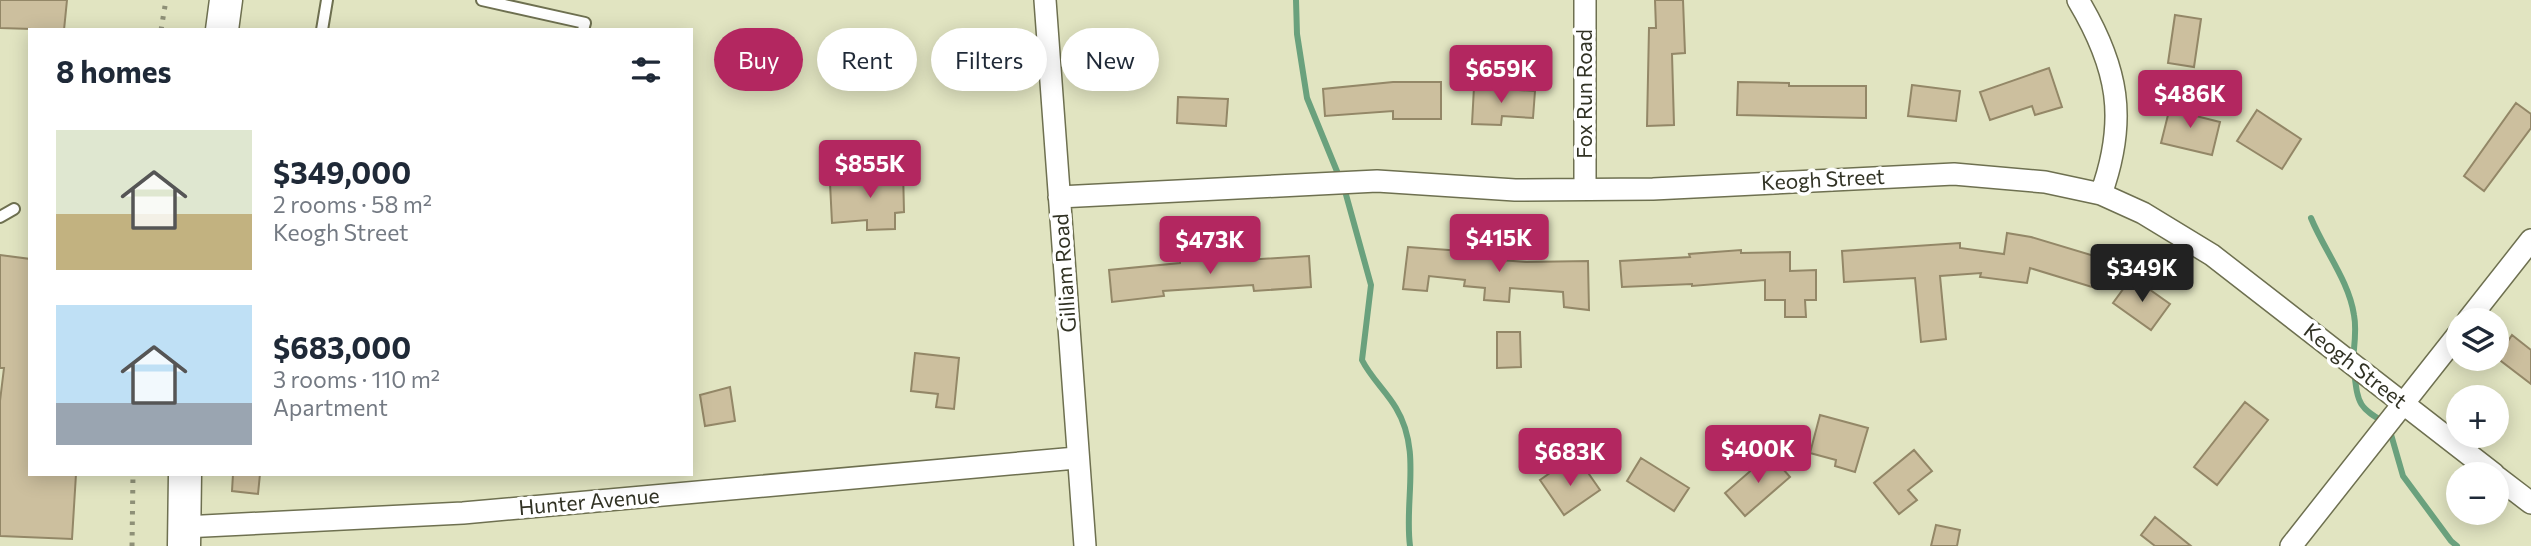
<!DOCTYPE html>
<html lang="en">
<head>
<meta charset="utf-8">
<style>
	:root { --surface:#fff; --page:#f2f2f3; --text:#1f2937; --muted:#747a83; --accent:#b32760 }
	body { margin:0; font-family:Commissioner,sans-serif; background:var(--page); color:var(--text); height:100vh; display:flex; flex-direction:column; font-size:26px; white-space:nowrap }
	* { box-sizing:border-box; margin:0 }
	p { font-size:23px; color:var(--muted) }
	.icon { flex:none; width:38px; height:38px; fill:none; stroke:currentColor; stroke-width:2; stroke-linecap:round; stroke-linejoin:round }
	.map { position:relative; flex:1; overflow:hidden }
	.details { position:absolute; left:28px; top:28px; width:665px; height:448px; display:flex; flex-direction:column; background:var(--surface); border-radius:0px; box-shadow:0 4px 18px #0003 }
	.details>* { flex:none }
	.top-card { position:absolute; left:714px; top:28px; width:665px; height:63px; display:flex; gap:14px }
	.tools { position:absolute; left:2446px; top:308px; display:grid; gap:14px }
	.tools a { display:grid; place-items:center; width:63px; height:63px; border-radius:50%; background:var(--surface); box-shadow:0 4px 18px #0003; font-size:35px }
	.price { position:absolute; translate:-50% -60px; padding:0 16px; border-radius:7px; background:var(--accent); color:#fff; font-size:23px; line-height:46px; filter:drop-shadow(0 2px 4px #0008) }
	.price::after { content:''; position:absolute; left:50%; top:42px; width:21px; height:16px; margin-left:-10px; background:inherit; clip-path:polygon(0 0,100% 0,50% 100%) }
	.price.selected { background:#222; color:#fff }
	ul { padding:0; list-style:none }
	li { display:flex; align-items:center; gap:21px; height:175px; padding:0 28px }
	li span { display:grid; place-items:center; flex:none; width:196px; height:140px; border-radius:0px; color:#555 }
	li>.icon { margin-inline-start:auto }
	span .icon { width:84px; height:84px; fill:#fffc; stroke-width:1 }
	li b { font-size:30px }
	h2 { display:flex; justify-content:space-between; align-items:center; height:84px; padding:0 28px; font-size:30px }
	.pill { padding:0 24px; border-radius:32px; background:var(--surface); box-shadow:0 4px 18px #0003; font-size:24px; line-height:63px }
	.pill.selected { background:var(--accent); color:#fff }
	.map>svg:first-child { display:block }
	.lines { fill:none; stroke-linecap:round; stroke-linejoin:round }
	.stream { stroke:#6aa17d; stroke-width:6 }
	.building { fill:#ccbf9e; stroke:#938767; stroke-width:2 }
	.lane-casing { stroke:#6e7050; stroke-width:14 }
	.street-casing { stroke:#6e7050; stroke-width:24 }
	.secondary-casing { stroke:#6e7050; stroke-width:35 }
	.lane { stroke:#fff; stroke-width:10 }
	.street { stroke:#fff; stroke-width:21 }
	.secondary { stroke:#fff; stroke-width:32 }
	.rail { stroke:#8e9077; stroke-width:5; stroke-dasharray:3.5 7; stroke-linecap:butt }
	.labels { text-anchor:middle; stroke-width:7; stroke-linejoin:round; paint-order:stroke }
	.street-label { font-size:21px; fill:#313224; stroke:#fff }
</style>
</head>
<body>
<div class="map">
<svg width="2531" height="546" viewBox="0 0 2531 546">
	<rect width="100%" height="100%" fill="#e1e4c1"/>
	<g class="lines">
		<path class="stream" d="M1296 0 1297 34 1307 98 1345 191 1371 285 1362 360C1371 378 1386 391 1396 408 1422 451 1404 500 1410 546
			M2311 218C2324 250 2349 281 2354 315 2357 330 2354 346 2353 360
			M2354 371C2358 404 2358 408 2388 424L2403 476 2451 541 2457 546"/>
	</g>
	<path class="building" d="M0 0H67L64 30 0 28Z
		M1655 0H1683L1685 53 1672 54 1674 125 1647 126 1649 28H1656Z
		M2175 15 2201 19 2194 67 2168 63Z
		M2049 68 2062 107 2035 115 2032 106 1990 120 1980 92Z
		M1393 82H1441V119H1393V111L1325 116 1323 89Z
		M1738 82 1789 83V86H1866V118L1737 115Z
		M1912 85 1960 91 1956 121 1908 116Z
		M1474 87 1535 91 1533 118 1502 116 1501 125 1472 124Z
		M1178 97 1228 99 1226 126 1177 123Z
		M2179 100 2199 105 2196 116 2220 122 2212 155 2161 143 2169 111 2176 113Z
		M2516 103 2531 114V128L2484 191 2464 176Z
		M2257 110 2301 139 2282 169 2237 141Z
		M903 169 904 212 895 213V229L867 230V220L832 223 830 183 866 181 865 171Z
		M2007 233 2031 237 2101 258 2092 287 2030 268 2027 283 1980 277 1981 273 1940 276 1946 339 1921 342 1915 278 1844 282 1842 251 1960 243V248L2004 254Z
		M1408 247 1502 254 1501 260 1526 262 1588 261 1589 310 1564 307 1563 292 1510 288 1509 302 1484 300 1485 288 1464 286 1465 280 1429 276 1427 291 1403 289Z
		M1741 250V253L1790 252V271L1816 270V300H1805L1806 317H1785V300H1765V280L1692 286V284L1622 287 1620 261 1690 257 1689 254Z
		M0 255 30 259V474H76L72 539 0 536V401L4 368H0Z
		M1309 256 1311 287 1254 291 1253 285 1163 291 1164 296 1112 302 1109 270 1180 263V260L1231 257V261Z
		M2132 277 2170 304 2151 330 2113 303Z
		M1497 332H1520L1521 367 1497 368Z
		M2512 335 2531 350V384L2497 358Z
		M915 353 959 358 954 409 936 407 938 394 911 391Z
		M730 387 735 421 705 426 700 395Z
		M2245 402 2268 420 2217 485 2194 467Z
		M1820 415 1868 428 1855 472 1835 466 1836 460 1810 453Z
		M1914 450 1932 471 1908 490 1917 500 1899 514 1874 483Z
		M1770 454 1790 477 1745 516 1725 493Z
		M1641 458 1689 488 1674 511 1627 481Z
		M1560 466 1568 479 1584 467 1600 490 1564 515 1540 480Z
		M233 474H260L258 494 232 491Z
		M2155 517 2191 546H2155L2141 535Z
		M1936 525 1960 530 1957 546H1931Z"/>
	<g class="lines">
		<g class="lane-casing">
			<path id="lane" d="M482 0 585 23 583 30
				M322 30 327 0
				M0 217 14 209"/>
		</g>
		<g class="street-casing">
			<path id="street" d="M1045 0 1085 546
				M1585 0V188
				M2078 0C2118 67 2128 119 2101 194
				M1059 197 1377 181 1515 190 1653 189 1954 174 2045 182 2101 194 2143 213 2212 255 2494 474
				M2468 320 2531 240
				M2497 477 2531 503
				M184 527 463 513 1076 458
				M2291 546 2459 333"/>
		</g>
		<g class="secondary-casing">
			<path id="secondary" d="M222 30 226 0
				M184 546 185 474"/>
		</g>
		<use href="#lane" class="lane"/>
		<use href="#street" class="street"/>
		<use href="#secondary" class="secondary"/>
		<path class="rail" d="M161 30 166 0
			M132 546 133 474"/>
	</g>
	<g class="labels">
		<g class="street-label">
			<text transform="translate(1585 94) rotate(-90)" y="7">Fox Run Road</text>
			<text transform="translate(1823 180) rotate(-3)" y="7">Keogh Street</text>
			<text transform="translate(1065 273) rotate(-94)" y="7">Gilliam Road</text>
			<text transform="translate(2355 366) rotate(38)" y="7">Keogh Street</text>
			<text transform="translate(589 502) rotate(-5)" y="7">Hunter Avenue</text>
		</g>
	</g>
</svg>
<div class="tools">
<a><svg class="icon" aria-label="layers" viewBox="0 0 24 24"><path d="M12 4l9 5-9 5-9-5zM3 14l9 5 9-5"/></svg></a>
<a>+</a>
<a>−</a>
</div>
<b class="price" style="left:1501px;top:105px">$659K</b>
<b class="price" style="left:2190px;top:130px">$486K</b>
<b class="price" style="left:870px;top:200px">$855K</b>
<b class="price" style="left:1499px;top:274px">$415K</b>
<b class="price" style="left:1210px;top:276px">$473K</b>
<b class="price selected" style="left:2142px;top:304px">$349K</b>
<b class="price" style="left:1758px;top:485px">$400K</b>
<b class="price" style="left:1570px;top:488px">$683K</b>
<div class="top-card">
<a class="pill selected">Buy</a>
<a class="pill">Rent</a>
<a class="pill">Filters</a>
<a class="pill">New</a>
</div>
<section class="details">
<h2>8 homes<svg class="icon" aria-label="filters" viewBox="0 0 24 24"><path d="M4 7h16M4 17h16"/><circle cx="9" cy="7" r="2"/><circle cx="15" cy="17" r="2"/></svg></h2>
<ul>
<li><span style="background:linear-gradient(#dfe7d0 60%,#c2b280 0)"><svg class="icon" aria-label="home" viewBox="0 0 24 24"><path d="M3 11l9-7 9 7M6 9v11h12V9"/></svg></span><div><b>$349,000</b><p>2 rooms · 58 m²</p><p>Keogh Street</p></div></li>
<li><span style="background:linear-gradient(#bfe0f5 70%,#9aa5b1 0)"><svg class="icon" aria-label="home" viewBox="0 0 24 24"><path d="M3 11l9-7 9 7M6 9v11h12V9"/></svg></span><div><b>$683,000</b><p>3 rooms · 110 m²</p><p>Apartment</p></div></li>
</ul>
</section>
</div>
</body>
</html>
